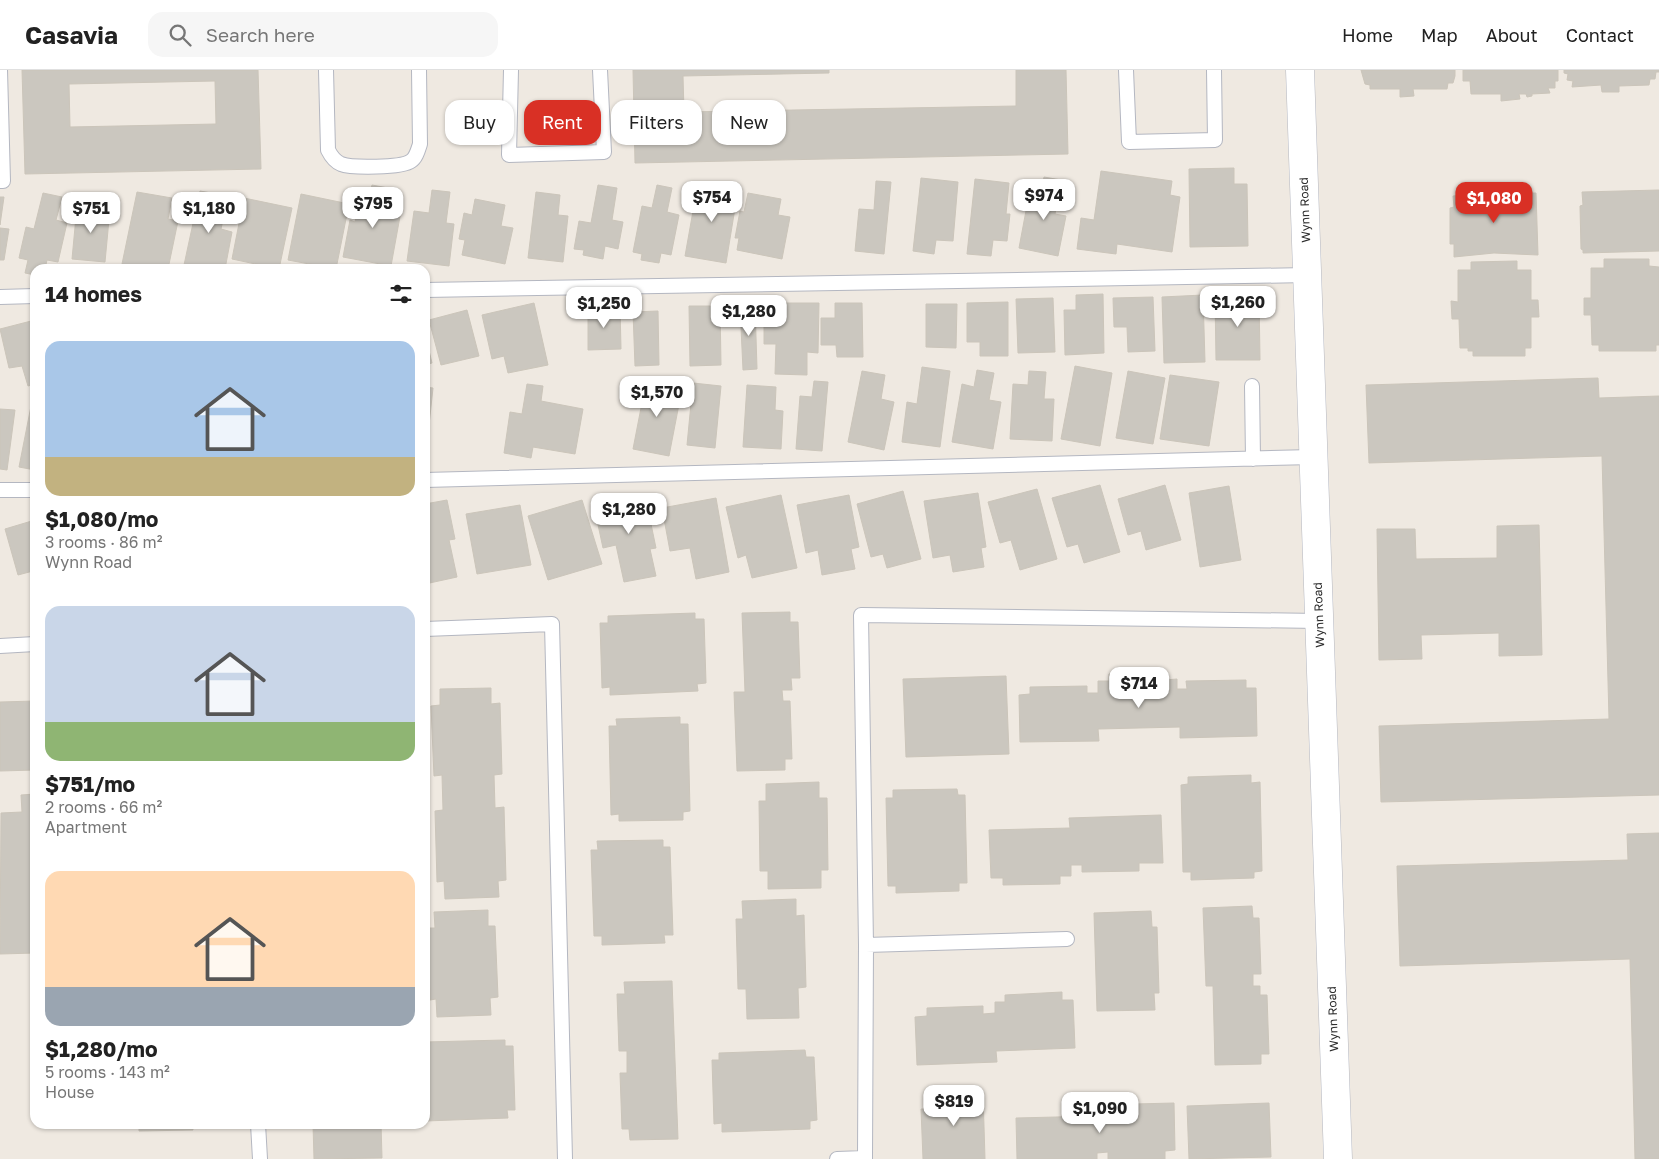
<!DOCTYPE html>
<html lang="en">
<head>
<meta charset="utf-8">
<style>
	:root { --surface:#fff; --page:#f6f6f6; --text:#222; --muted:#767676; --line:#e0e0e0; --accent:#d93025 }
	body { margin:0; font-family:"Golos Text",sans-serif; background:var(--page); color:var(--text); height:100vh; display:flex; flex-direction:column; font-size:19px; white-space:nowrap }
	* { box-sizing:border-box; margin:0 }
	p { font-size:16px; color:var(--muted) }
	.icon { flex:none; width:28px; height:28px; fill:none; stroke:currentColor; stroke-width:2; stroke-linecap:round; stroke-linejoin:round }
	.map { position:relative; flex:1; overflow:hidden }
	.sheet { position:absolute; left:30px; top:194px; width:400px; height:865px; display:flex; flex-direction:column; background:var(--surface); border-radius:15px; box-shadow:0 1px 4px #0004 }
	.sheet>* { flex:none }
	.top-card { position:absolute; left:445px; top:30px; width:475px; height:45px; display:flex; gap:10px }
	.price { position:absolute; translate:-50% -42px; padding:0 11px; border-radius:10px; background:#fff; color:#222; font-size:16px; line-height:32px; filter:drop-shadow(0 1px 2px #0008) }
	.price::after { content:''; position:absolute; left:50%; top:30px; width:15px; height:11px; margin-left:-8px; background:inherit; clip-path:polygon(0 0,100% 0,50% 100%) }
	.price.selected { background:var(--accent); color:#fff }
	ul { padding:0; list-style:none }
	li { display:grid; align-content:center; gap:10px; height:265px; padding:0 15px }
	li span { display:grid; place-items:center; height:155px; border-radius:15px; color:#555 }
	li>.icon { margin-inline-start:auto }
	span .icon { width:90px; height:90px; fill:#fffc; stroke-width:1 }
	li b { font-size:21px }
	h2 { display:flex; justify-content:space-between; align-items:center; height:60px; padding:0 15px; font-size:21px }
	.tag { padding:0 18px; border-radius:15px; background:var(--surface); box-shadow:0 1px 4px #0004; font-size:18px; line-height:45px }
	.tag.selected { background:var(--accent); color:#fff }
	header { display:flex; align-items:center; gap:30px; box-sizing:border-box; height:70px; padding:0 25px; background:var(--surface); border-bottom:1px solid var(--line) }
	header strong { font-size:24px }
	nav { display:flex; gap:28px; margin-inline-start:auto; font-size:18px }
	.search { width:350px; height:45px; background:var(--page); display:flex; align-items:center; gap:12px; box-sizing:border-box; padding:0 18px; border-radius:15px; color:var(--muted); font-size:19px }
	.map>svg:first-child { display:block }
	.building { fill:#cbc7bf; stroke:#cbc5ba; fill-rule:evenodd }
	.lines { fill:none; stroke-linecap:round; stroke-linejoin:round }
	.service-casing { stroke:#b4b7c1; stroke-width:16 }
	.tertiary-casing { stroke:#b4b7c1; stroke-width:29 }
	.service { stroke:#fff; stroke-width:14 }
	.tertiary { stroke:#fff; stroke-width:28 }
	.labels { text-anchor:middle; stroke-width:4.5; stroke-linejoin:round; paint-order:stroke }
	.street-label { font-size:12px; fill:#2e2e2e; stroke:#fff }
</style>
</head>
<body>
<header>
<strong>Casavia</strong>
<div class="search"><svg class="icon" aria-label="search" viewBox="0 0 24 24"><circle cx="10" cy="10" r="6"/><path d="M15 15l6 6"/></svg>Search here</div>
<nav><a>Home</a><a>Map</a><a>About</a><a>Contact</a></nav>
</header>
<div class="map">
<svg width="1659" height="1089" viewBox="0 0 1659 1089">
	<rect width="100%" height="100%" fill="#efe9e1"/>
	<path class="building" d="M22 0H258L261 99 25 104ZM215 11 216 54 70 57 69 14Z
		M633 0H829V3L683 6 684 42 1016 36V0H1066L1068 84 635 93Z
		M1361 0H1455V6L1453 13H1448L1447 19H1413L1414 26 1400 27V19H1370V15L1365 14Z
		M1463 0H1558V11H1555V18H1548L1550 23 1532 24V26L1527 27 1526 24H1519L1520 29 1501 31V24H1471L1470 11H1463Z
		M1564 0H1659V2H1656L1655 9H1650L1649 15 1619 16V22H1602L1601 15 1572 17 1573 11 1567 10 1568 4 1564 3Z
		M1234 98V114H1247L1248 176 1190 177 1189 99Z
		M1101 101 1172 111 1170 125 1180 127 1172 182 1117 174 1116 184 1077 179 1081 148 1094 150Z
		M1044 107 1061 110 1055 144 1066 146 1058 186 1019 178 1028 130 1039 132Z
		M921 108 958 112 953 171 936 170 934 184 913 181Z
		M975 109 1009 113 1006 144H1010L1007 171 993 170 991 186 967 184Z
		M876 111 891 112 884 184 855 181 859 139 874 140Z
		M698 113 738 120 726 193 685 186Z
		M372 115 388 118 386 128 392 130 390 139 401 141 391 196 343 187 350 150 355 152 360 126 369 127Z
		M598 115 617 118 612 150 623 152 618 179 605 176 603 189 583 185 584 180 574 179 579 151 591 153Z
		M657 115 672 118 667 142 679 145 671 185 661 183 659 193 641 190 642 184 633 182 642 136 652 138Z
		M432 120 450 122 446 153 454 154 449 196 407 191 414 141 429 143Z
		M1659 120V181L1583 183V180L1581 179 1580 136 1583 135 1582 122Z
		M200 121 228 126 221 159 232 162 225 199H204L184 195Z
		M137 122 172 128 168 149 178 151 168 199H144L122 194Z
		M536 122 560 125 558 145 568 146 563 192 528 188Z
		M43 123 62 127 56 150 67 153 58 192 47 190 45 199H35V205L25 203 28 190 19 188 26 157 34 159Z
		M748 123 781 129 778 145 790 147 782 189 737 180 739 168H735L740 141 744 142Z
		M1494 123H1536L1538 185 1494 183 1454 187V174H1450V138L1454 137 1453 126Z
		M301 124 349 134 336 199 288 190Z
		M0 127H4L0 155Z
		M244 128 292 138 279 199 232 189Z
		M475 129 505 135 501 156 513 158 505 194 462 185 465 170 459 169 464 143 472 145Z
		M77 136 110 139 105 192 72 189Z
		M0 158 9 159 4 190H0Z
		M1604 189H1649V196L1659 197V275H1656V281H1599V275H1592L1591 245H1584V228H1591V198H1604Z
		M1517 191V200H1531V230H1538L1539 247H1531V278H1525V286H1473V281H1468V278H1460L1459 249H1452L1451 231 1458 232V200H1471V192Z
		M1103 224 1104 283 1065 285 1064 240H1076V225Z
		M1203 225 1205 292 1164 293 1162 227Z
		M1215 226H1259L1260 290H1216Z
		M1153 227 1155 281 1128 282 1127 257H1114L1113 228Z
		M1053 228 1055 282 1018 283 1016 229Z
		M1008 232V286H980V272H967V233Z
		M534 233 548 295 508 303 504 286 492 289 482 245Z
		M774 233H819L818 283 807 282V305L775 304 776 274H764V255H774Z
		M835 233H862L863 287H837L836 275H821V248H835Z
		M926 234H957L956 278 926 277Z
		M755 235 757 299 743 300 740 236Z
		M689 236H720L721 295 690 296Z
		M620 237 621 279 588 280V238Z
		M467 240 479 286 441 295 429 250Z
		M658 241 659 295 635 296 633 242Z
		M35 250V314L28 316 22 296 9 298 0 259Z
		M425 264 432 293 425 295Z
		M1075 296 1112 303 1100 376 1061 369Z
		M922 297 950 301 940 377 902 372 907 332 917 334Z
		M977 300 994 303 989 330 1001 332 993 379 952 372 962 314 974 317Z
		M862 301 885 305 881 329 894 332 884 380 848 372Z
		M1029 301 1046 302 1044 329H1054L1052 371 1010 369 1013 314 1028 315Z
		M1128 301 1165 308 1153 374 1116 368Z
		M1170 305 1219 312 1209 376 1160 369Z
		M647 307 672 311 669 327 680 329 669 386 633 379Z
		M1598 308 1599 328 1659 326V725L1381 732 1379 656 1609 649 1602 386 1369 393 1366 315Z
		M814 311 828 312 822 381 796 379 800 326 812 327Z
		M693 313 721 316 715 378 687 375Z
		M527 314 543 316 541 331 583 339 575 384 533 377 531 388 504 383 510 342 522 344Z
		M747 315 776 317 775 340 783 341 781 379 743 377Z
		M425 317 433 318 425 392Z
		M33 326 35 327V400L19 397Z
		M0 339 15 340 7 400 0 399Z
		M1100 415 1120 482 1084 493 1078 474 1067 477 1052 428Z
		M1165 415 1181 470 1146 480 1141 461 1128 465 1118 429Z
		M1229 416 1241 490 1200 497 1189 423Z
		M1037 419 1057 489 1020 500 1011 470 1000 473 988 432Z
		M903 421 921 489 887 498 883 484 871 487 857 434Z
		M978 423 986 477 981 478 984 497 953 502 950 485 933 488 924 431Z
		M645 425 656 478 650 479 656 506 624 512 616 475 603 478 594 436Z
		M781 425 797 498 752 508 746 485 738 488 726 437Z
		M849 425 859 477 851 479 855 499 822 505 818 480 806 483 797 435Z
		M716 428 729 502 696 509 690 478 670 481 662 438Z
		M447 430 455 469 449 470 457 507 425 514V434Z
		M582 430 602 494 548 510 528 446Z
		M520 435 531 495 477 504 466 444Z
		M35 450V506L33 501 18 505 5 459Z
		M1539 455 1542 585 1499 586V563L1421 565 1422 589 1379 590 1377 459H1415L1416 489 1497 488V456Z
		M790 542V552H798L800 608H791L792 620H782L783 631H790L792 689H785V700L737 701 734 622H745L742 543Z
		M695 543V549H704L706 613 697 614 698 621 610 625V617L602 618 600 553H608V546Z
		M1165 603V610L1177 609V619H1187L1186 611 1246 610V618H1256L1257 666 1180 668V657L1098 659 1099 671 1020 672 1019 625 1030 624V617L1087 616V623H1098V611H1109V604Z
		M1006 606 1009 684 906 687 903 609Z
		M491 618V634L500 633 502 704 494 705 495 738 504 737 506 810 498 811 499 827 445 829 444 811 437 812 435 741 443 740 442 705 434 706 431 636 440 635V619Z
		M35 631V700L0 701V632Z
		M680 647V654H688L690 741 683 742V750L619 751V744L611 745 609 656H617L616 649Z
		M1251 705V713L1260 712 1262 801 1254 802V808L1191 810V802H1183L1181 715 1188 714V707Z
		M819 712V728H827L828 800H821V818L768 819V801H760L759 731H766V714Z
		M957 719 958 725H965L967 813H959V821L896 823V816H888L886 728H893V720Z
		M35 724V883L0 884 1 743 22 742 21 725Z
		M1161 745 1163 793H1139V801L1082 802V795H1071V806H1060V814L1003 815V808H991L989 760 1070 758 1069 748Z
		M1659 763V1089H1635L1630 889 1400 896 1397 796 1628 790 1627 764Z
		M663 770V777H670L673 865H664L665 873 602 875V866H594L591 780H598L597 771Z
		M796 829V846L804 845 806 917 798 918 799 948 747 949 746 919H738L736 849H743L742 831Z
		M1252 836 1253 848H1259L1261 904H1253V916H1260V925H1267L1269 984H1261V994L1215 995 1213 916H1206L1203 838Z
		M488 840V856H495L498 927 490 928 491 945 437 947 436 929 430 930 427 858H435L434 842Z
		M1151 841 1152 857H1157L1159 923H1154L1155 940 1097 941 1094 843Z
		M672 911 678 1069 630 1070 629 1059H622L620 1003H627V981H619L617 924H625L624 912Z
		M1062 922V930H1073L1075 978 996 981 997 992 917 995 915 947 927 946V938L983 936V944L995 943V932H1005V925Z
		M505 970V976H513L515 1040H507L508 1048 425 1051V972Z
		M805 980 806 987H814L817 1050 810 1051V1059L722 1062V1053L714 1054 712 990H719V983Z
		M983 1024 985 1089H923L921 1039H929V1025Z
		M1174 1033 1175 1080 1165 1081V1089H1108V1082L1097 1083V1089H1017L1016 1048 1096 1046V1035Z
		M1269 1033 1271 1087 1189 1089 1187 1036Z
		M139 1054H192L193 1060 139 1061Z
		M313 1054H381L382 1088 314 1089Z"/>
	<g class="lines">
		<g class="service-casing">
			<path id="service" d="M326 0 328 80C331 86 334 91 341 94 351 98 402 98 411 91 416 88 418 80 420 74L419 0
				M511 0 509 85 604 82 600 0
				M1126 0 1129 72 1215 70 1214 0
				M0 111H3L0 0
				M425 220 1307 205
				M0 227 35 226
				M1252 316 1253 389
				M425 410 1313 387
				M0 420H35
				M425 559 552 554 565 1089
				M0 576 35 574
				M866 875 1067 869
				M258 1054 260 1089
				M837 1089 865 1088 866 875 861 545 1319 551"/>
		</g>
		<g class="tertiary-casing">
			<path id="tertiary" d="M1300 0 1338 1089"/>
		</g>
		<use href="#service" class="service"/>
		<use href="#tertiary" class="tertiary"/>
	</g>
	<g class="labels">
		<g class="street-label">
			<text transform="translate(1305 140) rotate(-92)" y="4">Wynn Road</text>
			<text transform="translate(1319 545) rotate(-92)" y="4">Wynn Road</text>
			<text transform="translate(1333 949) rotate(-92)" y="4">Wynn Road</text>
		</g>
	</g>
</svg>
<b class="price" style="left:1044px;top:151px">$974</b>
<b class="price" style="left:712px;top:153px">$754</b>
<b class="price selected" style="left:1494px;top:154px">$1,080</b>
<b class="price" style="left:373px;top:159px">$795</b>
<b class="price" style="left:91px;top:164px">$751</b>
<b class="price" style="left:209px;top:164px">$1,180</b>
<b class="price" style="left:1238px;top:258px">$1,260</b>
<b class="price" style="left:604px;top:259px">$1,250</b>
<b class="price" style="left:749px;top:267px">$1,280</b>
<b class="price" style="left:657px;top:348px">$1,570</b>
<b class="price" style="left:629px;top:465px">$1,280</b>
<b class="price" style="left:1139px;top:639px">$714</b>
<b class="price" style="left:954px;top:1057px">$819</b>
<b class="price" style="left:1100px;top:1064px">$1,090</b>
<div class="top-card">
<a class="tag">Buy</a>
<a class="tag selected">Rent</a>
<a class="tag">Filters</a>
<a class="tag">New</a>
</div>
<section class="sheet">
<h2>14 homes<svg class="icon" aria-label="filters" viewBox="0 0 24 24"><path d="M4 7h16M4 17h16"/><circle cx="9" cy="7" r="2"/><circle cx="15" cy="17" r="2"/></svg></h2>
<ul>
<li><span style="background:linear-gradient(#a9c7e8 75%,#c2b280 0)"><svg class="icon" aria-label="home" viewBox="0 0 24 24"><path d="M3 11l9-7 9 7M6 9v11h12V9"/></svg></span><div><b>$1,080/mo</b><p>3 rooms · 86 m²</p><p>Wynn Road</p></div></li>
<li><span style="background:linear-gradient(#c9d6e8 75%,#8fb573 0)"><svg class="icon" aria-label="home" viewBox="0 0 24 24"><path d="M3 11l9-7 9 7M6 9v11h12V9"/></svg></span><div><b>$751/mo</b><p>2 rooms · 66 m²</p><p>Apartment</p></div></li>
<li><span style="background:linear-gradient(#ffd9b3 75%,#9aa5b1 0)"><svg class="icon" aria-label="home" viewBox="0 0 24 24"><path d="M3 11l9-7 9 7M6 9v11h12V9"/></svg></span><div><b>$1,280/mo</b><p>5 rooms · 143 m²</p><p>House</p></div></li>
</ul>
</section>
</div>
</body>
</html>
